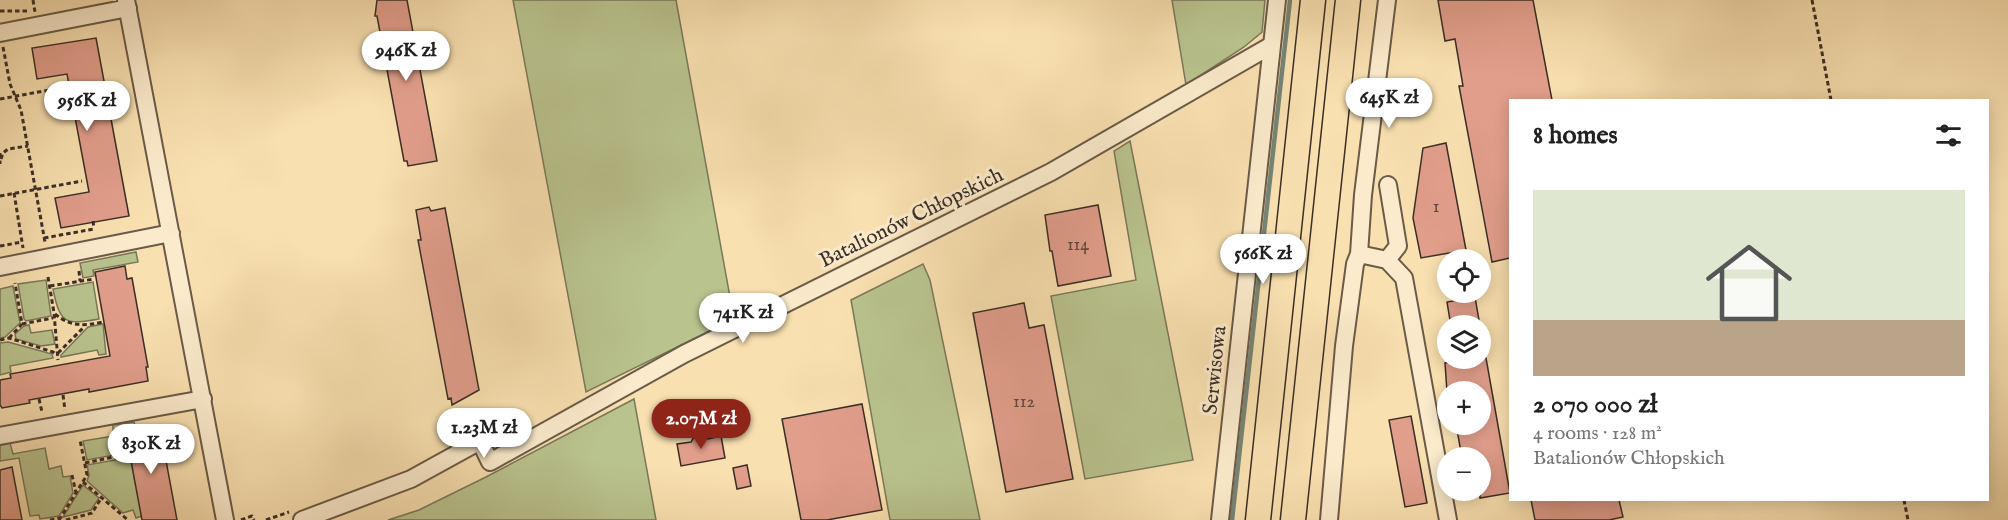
<!DOCTYPE html>
<html lang="en">
<head>
<meta charset="utf-8">
<style>
	:root { --surface:#fff; --page:#f2f2f2; --text:#222; --muted:#767676; --accent:#8f2418 }
	body { margin:0; font-family:"IM FELL English",serif; background:var(--page); color:var(--text); height:100vh; display:flex; flex-direction:column; font-size:22px; white-space:nowrap }
	* { box-sizing:border-box; margin:0 }
	p { font-size:20px; color:var(--muted) }
	.icon { flex:none; width:33px; height:33px; fill:none; stroke:currentColor; stroke-width:2; stroke-linecap:round; stroke-linejoin:round }
	.map { position:relative; flex:1; overflow:hidden }
	.details { position:absolute; left:1509px; top:99px; width:480px; height:402px; display:flex; flex-direction:column; background:var(--surface); border-radius:0px; box-shadow:0 3px 15px #0003 }
	.details>* { flex:none }
	.controls { position:absolute; left:1437px; top:249px; display:grid; gap:12px }
	.controls a { display:grid; place-items:center; width:54px; height:54px; border-radius:50%; background:var(--surface); box-shadow:0 3px 15px #0003; font-size:30px }
	.price { position:absolute; translate:-50% -51px; padding:0 14px; border-radius:21px; background:#fff; color:#222; font-size:20px; line-height:39px; filter:drop-shadow(0 2px 3px #0008) }
	.price::after { content:''; position:absolute; left:50%; top:36px; width:18px; height:14px; margin-left:-9px; background:inherit; clip-path:polygon(0 0,100% 0,50% 100%) }
	.price.on { background:var(--accent); color:#fff }
	ul { padding:0; list-style:none }
	li { display:grid; align-content:center; gap:12px; height:318px; padding:0 24px }
	li span { display:grid; place-items:center; height:186px; border-radius:0px; color:#555 }
	li>.icon { margin-inline-start:auto }
	span .icon { width:108px; height:108px; fill:#fffc; stroke-width:1 }
	li b { font-size:26px }
	h2 { display:flex; justify-content:space-between; align-items:center; height:72px; padding:0 24px; font-size:26px }
	.map>svg:first-child { display:block }
	.green { fill:#b9c38e; stroke:#7a785a; stroke-width:1.5 }
	.lines { fill:none; stroke-linecap:round; stroke-linejoin:round }
	.stream { stroke:#768475; stroke-width:4.5 }
	.building { fill:#e19e8b; stroke:#3a2e26; stroke-width:1.5 }
	.minor-casing { stroke:#6a5a48; stroke-width:20 }
	.highway-casing { stroke:#3a2e26; stroke-width:27 }
	.path { stroke:#3a2e26; stroke-width:3; stroke-dasharray:4.5 3; stroke-linecap:butt }
	.minor { stroke:#fbebcc; stroke-width:16 }
	.highway { stroke:#f9e0b0; stroke-width:24 }
	.labels { text-anchor:middle; stroke-width:6; stroke-linejoin:round; paint-order:stroke }
	.number-label { font-size:18px; fill:#644a3f }
	.street-label { font-size:21px; fill:#3a2e26; stroke:#fbebcc }
</style>
</head>
<body>
<div class="map">
<svg width="2008" height="520" viewBox="0 0 2008 520">
	<rect width="100%" height="100%" fill="#f9e0b0"/>
	<filter id="stains"><feTurbulence type="fractalNoise" baseFrequency=".00333" numOctaves="4"/><feColorMatrix values="0 0 0 0 .2 0 0 0 0 .09 0 0 0 0 .02 0 0 0 .5 -.17"/></filter>
	<radialGradient id="worn" r=".72"><stop offset=".6" stop-color="#630" stop-opacity="0"/><stop offset="1" stop-color="#630" stop-opacity=".3"/></radialGradient>
	<path class="green" d="M513 0H676L734 319 586 392Z
		M1172 0H1265L1262 32 1244 47 1186 85Z
		M1130 141 1193 460 1085 479 1051 296 1136 280 1114 151Z
		M136 252 138 262 93 270 94 276 83 278 80 263Z
		M923 264 930 280 980 520H890L851 300Z
		M46 280 51 316 26 321 24 319 18 284Z
		M93 282 99 319C65 325 60 324 53 289Z
		M13 286 20 323 5 337 0 338V289Z
		M103 324 106 354 99 355 97 350 61 357V355L88 327Z
		M29 325 31 333 52 330 55 344 41 346 16 339 15 334 24 326Z
		M8 342 52 354 53 358 10 366 11 372 0 375V343Z
		M634 399 656 520H388L419 510 486 477Z
		M134 422 136 429 126 432 118 440 120 454 87 460 83 441 113 436V425Z
		M10 443 13 454 45 448 49 469 61 466 63 477 70 476 73 493 59 516 40 519 39 515 30 516 19 458 0 461V445Z
		M131 457 142 516 136 518 133 510 123 513 87 481 89 475 87 465Z
		M83 485 99 498 91 510 63 517Z"/>
	<g class="lines">
		<path class="stream" d="M1232 520 1290 0"/>
	</g>
	<path class="building" d="M377 0H407L437 161 408 166 407 161H404L377 16H375Z
		M1438 0H1533L1552 100H1510V258L1492 262 1459 86H1463L1455 39 1445 41Z
		M96 38 129 216 61 228 55 198 89 192 67 74 37 79 32 48Z
		M1446 143 1466 250 1421 258 1413 218 1423 148Z
		M1098 205 1111 276 1058 286 1052 251H1050L1045 215Z
		M429 207 431 211 445 208 479 390 452 405 451 398 448 399 418 240H421L416 210Z
		M125 266 127 279 132 278 148 367H146L148 381 89 392V389L29 400 30 403 2 408 0 405V380L11 378 10 374 110 356 95 272Z
		M1475 297 1480 326H1451L1447 302Z
		M1024 303 1029 328 1044 325 1073 479 1006 492 973 313Z
		M1457 358H1486L1510 493 1480 498V458H1462L1456 424H1480V392H1447L1445 363 1457 361Z
		M862 404 882 510 827 520H801L782 419Z
		M1411 416 1427 503 1405 507 1389 420Z
		M151 426 152 429 160 428 177 520H142L126 434 135 432 134 429Z
		M701 434 708 439 721 436 725 458 681 466 677 444 691 442 695 435Z
		M747 465 751 486 737 489 733 468Z
		M12 467 22 520H0V470Z
		M1531 500H1619L1623 517 1609 520H1535Z"/>
	<g class="lines">
		<g class="minor-casing">
			<path id="minor" d="M126 0 225 520
				M0 33 128 8
				M1359 254 1387 260 1404 278 1448 520
				M1387 260 1398 246 1388 185
				M0 267 171 233
				M0 436 203 399
				M480 441 490 462 684 354 1051 172 1272 45
				M302 520 411 479 511 424
				M1220 520 1277 0
				M1329 520 1344 346 1355 264 1359 254 1363 195 1387 0"/>
		</g>
		<g class="highway-casing">
			<path id="highway" d="M1258 520 1313 0
				M1293 520 1348 0"/>
		</g>
		<path class="path" d="M33 0 35 12
			M1812 0 1831 100
			M0 11H29
			M3 47 10 84 21 110 45 242
			M0 99 66 87
			M0 153V164
			M1 159 3 153 8 149 28 146
			M14 193 23 248
			M0 196 82 181
			M93 221 94 228
			M44 238 94 229
			M0 246 22 242
			M79 271 80 281
			M48 277 54 313 58 360
			M50 286 94 279
			M55 314C71 327 84 326 103 322
			M22 324 53 318
			M9 338 22 324 15 283
			M0 340 9 338 53 352 57 355
			M58 353 84 327
			M63 395 65 410
			M39 399 42 412
			M85 463 123 455 120 444 122 438
			M72 475 76 493
			M83 482 128 520
			M1904 500 1908 520
			M50 520 60 518
			M59 520 87 475 80 440
			M66 520 92 513 102 497
			M241 520 252 516 254 520
			M266 520 289 512"/>
		<use href="#minor" class="minor"/>
		<use href="#highway" class="highway"/>
	</g>
	<g class="labels">
		<g class="number-label">
			<text x="1436" y="212">1</text>
			<text x="1078" y="250">114</text>
			<text x="1024" y="407">112</text>
		</g>
		<g class="street-label">
			<text transform="translate(911 217) rotate(-26)" y="7">Batalionów Chłopskich</text>
			<text transform="translate(1214 370) rotate(-84)" y="7">Serwisowa</text>
		</g>
	</g>
	<rect width="100%" height="100%" filter="url(#stains)"/>
	<rect width="100%" height="100%" fill="url(#worn)"/>
</svg>
<div class="controls">
<a><svg class="icon" aria-label="locate" viewBox="0 0 24 24"><circle cx="12" cy="12" r="6"/><path d="M12 2v4M12 18v4M2 12h4M18 12h4"/></svg></a>
<a><svg class="icon" aria-label="layers" viewBox="0 0 24 24"><path d="M12 4l9 5-9 5-9-5zM3 14l9 5 9-5"/></svg></a>
<a>+</a>
<a>−</a>
</div>
<b class="price" style="left:406px;top:82px">946K zł</b>
<b class="price" style="left:1389px;top:129px">645K zł</b>
<b class="price" style="left:87px;top:132px">956K zł</b>
<b class="price" style="left:1263px;top:285px">566K zł</b>
<b class="price" style="left:743px;top:344px">741K zł</b>
<b class="price on" style="left:701px;top:450px">2.07M zł</b>
<b class="price" style="left:484px;top:459px">1.23M zł</b>
<b class="price" style="left:151px;top:475px">830K zł</b>
<section class="details">
<h2>8 homes<svg class="icon" aria-label="filters" viewBox="0 0 24 24"><path d="M4 7h16M4 17h16"/><circle cx="9" cy="7" r="2"/><circle cx="15" cy="17" r="2"/></svg></h2>
<ul>
<li><span style="background:linear-gradient(#dfe7d0 70%,#b9a48a 0)"><svg class="icon" aria-label="home" viewBox="0 0 24 24"><path d="M3 11l9-7 9 7M6 9v11h12V9"/></svg></span><div><b>2 070 000 zł</b><p>4 rooms · 128 m²</p><p>Batalionów Chłopskich</p></div></li>
</ul>
</section>
</div>
</body>
</html>
